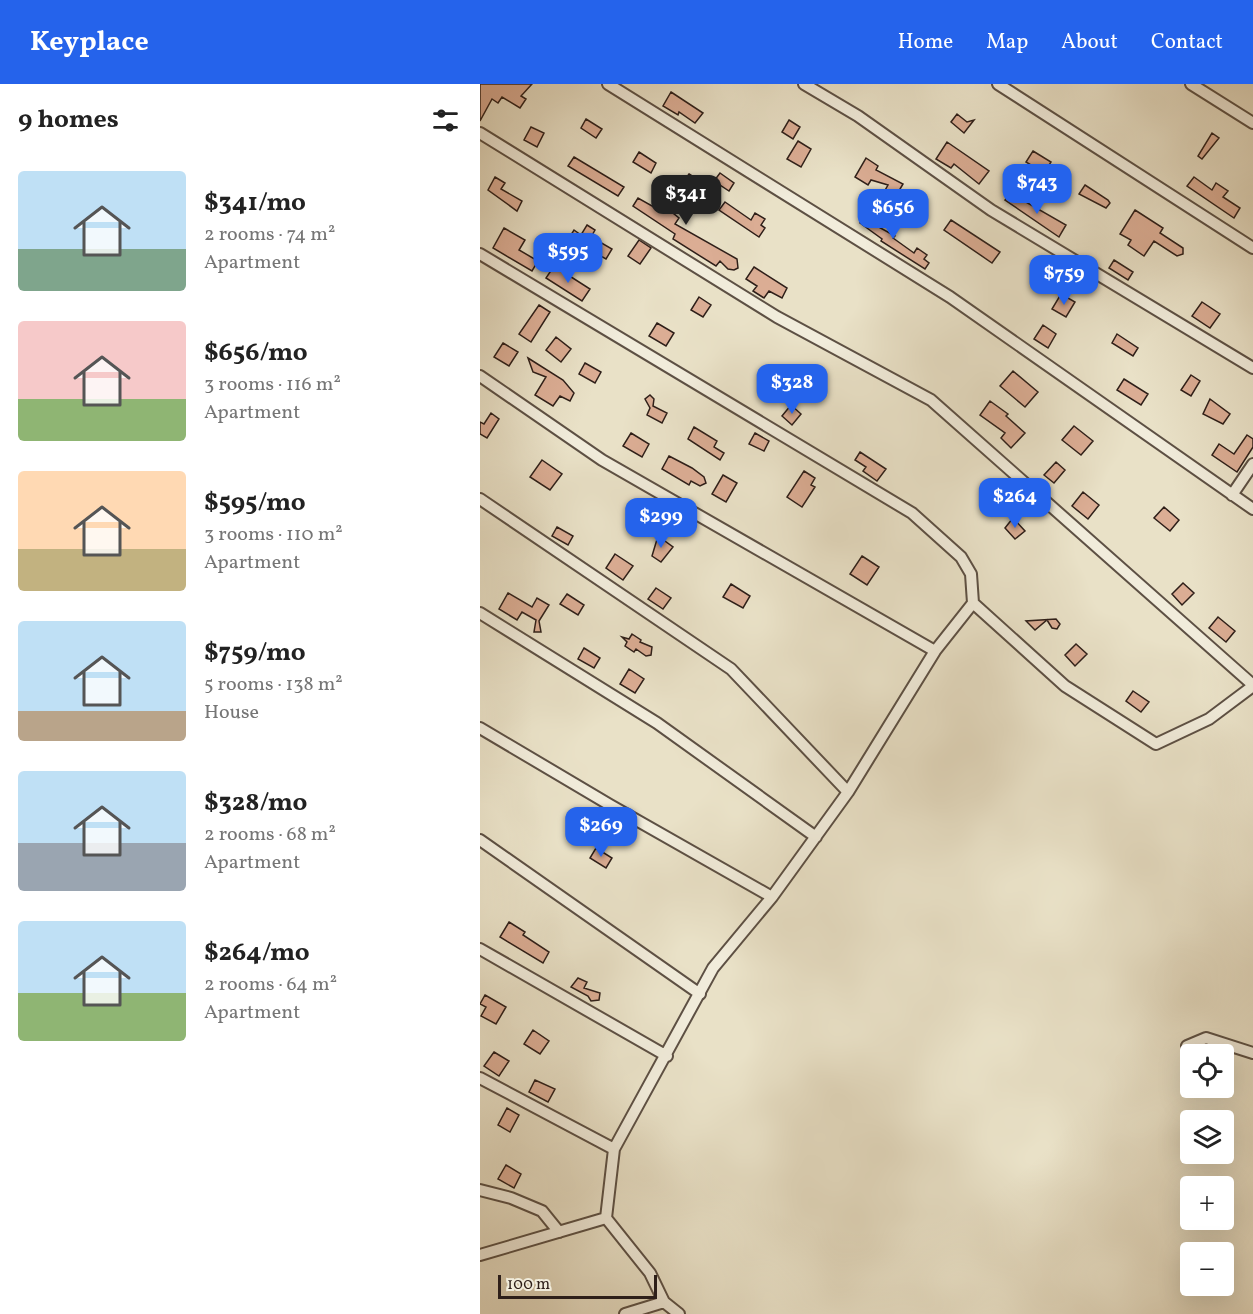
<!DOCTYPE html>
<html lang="en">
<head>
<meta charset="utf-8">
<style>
	:root { --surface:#fff; --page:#f2f2f2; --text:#222; --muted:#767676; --accent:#2563eb }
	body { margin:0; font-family:Vollkorn,serif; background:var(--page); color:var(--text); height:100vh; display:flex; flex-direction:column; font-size:22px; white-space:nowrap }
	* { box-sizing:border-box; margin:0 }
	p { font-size:20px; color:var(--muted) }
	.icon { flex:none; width:33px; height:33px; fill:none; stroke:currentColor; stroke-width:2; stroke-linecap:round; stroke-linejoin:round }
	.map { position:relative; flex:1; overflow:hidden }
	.panel { display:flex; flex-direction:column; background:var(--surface); width:480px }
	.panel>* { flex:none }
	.controls { position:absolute; left:700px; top:960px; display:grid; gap:12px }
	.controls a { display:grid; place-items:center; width:54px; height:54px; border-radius:6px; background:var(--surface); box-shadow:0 6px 24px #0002; font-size:30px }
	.scale { position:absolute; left:18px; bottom:15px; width:159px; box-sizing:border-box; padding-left:6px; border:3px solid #2e1f19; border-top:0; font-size:16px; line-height:21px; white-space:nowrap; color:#2e1f19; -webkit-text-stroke:4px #f1ecdb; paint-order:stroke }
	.price { position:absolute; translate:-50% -51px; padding:0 14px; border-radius:12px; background:var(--accent); color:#fff; font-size:20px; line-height:39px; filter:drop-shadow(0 2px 3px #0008) }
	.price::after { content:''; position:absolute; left:50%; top:36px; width:18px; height:14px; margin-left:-9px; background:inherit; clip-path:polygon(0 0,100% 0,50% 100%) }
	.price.active { background:#222; color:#fff }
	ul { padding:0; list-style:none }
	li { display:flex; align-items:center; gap:18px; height:150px; padding:0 18px }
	li span { display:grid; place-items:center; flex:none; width:168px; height:120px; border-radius:6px; color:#555 }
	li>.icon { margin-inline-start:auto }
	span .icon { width:72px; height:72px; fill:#fffc; stroke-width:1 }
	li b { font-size:26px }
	h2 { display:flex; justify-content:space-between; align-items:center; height:72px; padding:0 18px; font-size:26px }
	header { display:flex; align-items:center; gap:36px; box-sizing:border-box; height:84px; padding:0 30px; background:var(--accent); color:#fff }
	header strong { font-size:28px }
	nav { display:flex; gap:33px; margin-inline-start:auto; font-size:21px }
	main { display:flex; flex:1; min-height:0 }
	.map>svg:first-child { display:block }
	.building { fill:#dbad94; stroke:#2e1f19; stroke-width:1.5 }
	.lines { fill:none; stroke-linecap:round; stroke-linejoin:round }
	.minor-casing { stroke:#5d5044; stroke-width:14 }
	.minor { stroke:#f1ecdb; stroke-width:10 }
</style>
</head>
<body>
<header>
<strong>Keyplace</strong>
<nav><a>Home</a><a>Map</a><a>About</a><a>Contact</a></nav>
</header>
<main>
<section class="panel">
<h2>9 homes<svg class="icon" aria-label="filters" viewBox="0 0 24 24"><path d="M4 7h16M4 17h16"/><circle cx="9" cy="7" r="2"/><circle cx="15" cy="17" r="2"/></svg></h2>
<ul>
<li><span style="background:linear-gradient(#bfe0f5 65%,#7fa58c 0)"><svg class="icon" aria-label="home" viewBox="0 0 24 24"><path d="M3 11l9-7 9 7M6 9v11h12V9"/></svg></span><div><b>$341/mo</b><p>2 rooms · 74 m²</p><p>Apartment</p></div></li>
<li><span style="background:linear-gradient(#f6c9c9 65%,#8fb573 0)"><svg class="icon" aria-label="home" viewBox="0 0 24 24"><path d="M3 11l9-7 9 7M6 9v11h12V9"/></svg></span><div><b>$656/mo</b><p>3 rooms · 116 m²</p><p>Apartment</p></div></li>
<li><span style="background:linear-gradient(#ffd9b3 65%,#c2b280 0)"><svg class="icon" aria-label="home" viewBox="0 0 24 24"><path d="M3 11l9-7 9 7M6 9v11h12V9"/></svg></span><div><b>$595/mo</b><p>3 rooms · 110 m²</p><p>Apartment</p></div></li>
<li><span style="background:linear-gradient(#bfe0f5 75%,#b9a48a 0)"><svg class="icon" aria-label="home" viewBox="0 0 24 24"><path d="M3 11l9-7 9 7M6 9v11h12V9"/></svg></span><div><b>$759/mo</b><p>5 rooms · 138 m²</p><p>House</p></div></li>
<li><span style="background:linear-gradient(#bfe0f5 60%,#9aa5b1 0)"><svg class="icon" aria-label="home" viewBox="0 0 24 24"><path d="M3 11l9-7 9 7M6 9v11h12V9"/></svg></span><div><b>$328/mo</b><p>2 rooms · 68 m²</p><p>Apartment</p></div></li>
<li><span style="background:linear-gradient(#bfe0f5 60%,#8fb573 0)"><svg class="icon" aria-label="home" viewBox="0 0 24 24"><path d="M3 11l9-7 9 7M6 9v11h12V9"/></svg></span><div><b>$264/mo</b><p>2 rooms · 64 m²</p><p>Apartment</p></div></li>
</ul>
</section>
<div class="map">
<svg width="773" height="1230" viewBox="0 0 773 1230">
	<rect width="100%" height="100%" fill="#e9e1c7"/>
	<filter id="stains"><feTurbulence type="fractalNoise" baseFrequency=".00333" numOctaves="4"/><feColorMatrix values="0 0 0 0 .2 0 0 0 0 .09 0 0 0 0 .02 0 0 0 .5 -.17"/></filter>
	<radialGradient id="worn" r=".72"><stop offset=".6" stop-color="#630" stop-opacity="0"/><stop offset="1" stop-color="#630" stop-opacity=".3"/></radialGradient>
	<path class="building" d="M0 0H52L41 12 46 15 40 24 22 13 18 19 12 15 0 37Z
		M191 8 223 29 215 39 199 28 198 31 183 22Z
		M477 30 487 38 494 36 484 49 471 38Z
		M106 35 122 45 116 54 101 44Z
		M309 36 320 43 313 55 302 48Z
		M51 43 64 49 57 63 44 56Z
		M732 49 739 54 722 75 718 72Z
		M318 57 331 65 321 83 307 75Z
		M467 58 509 87 499 100 474 80 471 84 456 75Z
		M553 67 571 78 564 89 546 78Z
		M159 68 176 79 171 89 153 78Z
		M94 73 144 103 138 112 88 82Z
		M386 74 398 82 396 86 423 100 420 105 426 109 420 118 404 108 408 101 391 96 388 101 375 93Z
		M240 89 254 99 249 107 234 97Z
		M209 90 220 97 212 111 210 109 205 122 193 129 199 134 195 140 257 175 258 184 254 186 248 185 240 177 236 182 193 155 195 150 153 122 158 114 179 126 181 122 189 127 192 113Z
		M15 93 25 99 21 105 42 117 37 127 8 106Z
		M714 93 732 106 736 99 748 107 743 113 760 124 754 134 707 102Z
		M605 101 628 116 630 119 626 124 599 110Z
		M530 109 586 141 579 153 525 116Z
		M245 118 271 136 275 129 285 135 281 141 285 144 279 153 239 126Z
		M392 126 401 132 395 141 415 152 413 154 434 169 437 164 447 171 444 175 449 179 445 185 401 157 402 155 380 139Z
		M655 126 683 144 680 149 703 164V170L697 172 674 157 664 172 648 161 651 156 640 150Z
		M471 136 520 168 512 179 464 146Z
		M107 141 115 146 111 153 132 165 126 175 89 154 94 146 101 151Z
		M24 144 45 156 39 166 58 177 52 187 13 164Z
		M159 156 171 164 160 180 148 172Z
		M634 176 653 188 648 196 629 184Z
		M74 182 110 205 102 217 66 194Z
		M274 183 307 204 302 214 289 207 284 214 273 207 277 202 266 195Z
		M581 210 595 218 586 233 572 225Z
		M219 213 231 221 223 233 211 226Z
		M722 218 740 230 730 244 712 232Z
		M59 221 70 228 51 258 39 250Z
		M177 239 194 249 186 262 169 252Z
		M563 241 576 250 568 264 554 255Z
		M637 250 658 264 653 272 632 259Z
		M76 253 91 265 81 278 66 266Z
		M23 259 38 268 29 282 14 273Z
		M48 274 83 296 94 309 90 317 80 312 73 322 55 311 66 293 53 288Z
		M105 279 121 288 115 299 99 290Z
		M533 287 558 308 545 323 520 302Z
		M711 291 720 297 711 312 701 306Z
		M644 295 668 310 661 321 637 306Z
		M170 311 174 315 173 322 187 329 182 339 167 331 170 324 165 315Z
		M730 315 750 330 743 340 723 330Z
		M510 317 528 330 526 332 545 349 531 364 521 354 525 349 500 331Z
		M311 321 321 330 312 341 302 332Z
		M11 329 19 335 7 354 0 350V338L4 340Z
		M594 342 613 357 601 371 582 356Z
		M214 343 237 357 234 363 244 369 240 376 208 355Z
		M151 349 169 360 162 373 143 362Z
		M275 349 289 357 284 367 269 360Z
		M767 351 773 355V363L757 388 732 371 739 360 754 370Z
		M380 368 406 385 397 397 383 387 386 383 375 376Z
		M189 372 212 384 224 393 226 399 220 402 211 397 209 401 182 385Z
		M62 376 82 390 70 406 50 393Z
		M576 378 585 386 574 399 564 391Z
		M324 387 335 394 331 401 335 403 322 423 307 413Z
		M243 391 257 399 246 418 232 410Z
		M603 408 619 421 608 435 592 422Z
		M684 423 699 436 690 447 674 434Z
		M533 434 545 447 535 455 525 444Z
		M77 443 93 452 88 461 72 452Z
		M178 452 193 463 181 478 172 472Z
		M135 470 153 482 143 496 126 484Z
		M382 472 399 483 387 501 370 490Z
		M703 499 714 509 702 521 692 510Z
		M251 500 270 512 263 524 243 513Z
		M176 504 191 514 183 525 168 515Z
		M28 509 52 523 57 514 69 521 59 537 61 548H54L56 536 42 528 37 536 19 525Z
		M87 510 104 521 98 531 80 520Z
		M738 533 755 547 746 558 729 544Z
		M576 535 580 540 577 545 572 544 567 536 555 546 546 537Z
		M152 550 161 556 160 558 172 563 171 571 166 572 156 565 154 568 145 562 147 558 142 553 149 555Z
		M596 560 607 570 595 582 585 571Z
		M104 564 120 574 114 584 98 575Z
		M149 585 164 595 155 609 140 600Z
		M653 607 669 618 661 628 646 617Z
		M116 764 132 774 126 784 110 774Z
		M29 838 45 848 43 851 69 868 63 879 20 853Z
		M98 894 107 898 104 904 120 909 119 916 111 917 108 912 91 903Z
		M5 911 26 923 16 940 1 932 6 923 0 920Z
		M53 946 69 957 60 970 44 960Z
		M14 968 29 977 19 992 4 982Z
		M55 996 75 1005 68 1018 49 1008Z
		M27 1024 39 1031 30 1048 18 1041Z
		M26 1081 41 1090 34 1104 18 1095Z"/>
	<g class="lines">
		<g class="minor-casing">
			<path id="minor" d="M128 0 470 213 773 425
				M324 0 378 32 511 126 773 284
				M518 0 773 164
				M711 0 773 39
				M0 49 297 233 451 316 773 601
				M0 170 432 429 481 473 491 490 493 519
				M0 292 122 376 455 567
				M752 411 773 380
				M0 415 251 585 368 708
				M0 529 177 639 336 753
				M0 644 130 721 292 813
				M0 756 220 910
				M0 865 187 972
				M707 962 726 954 773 969
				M0 994 134 1065
				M0 1106 31 1114 62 1127 79 1148
				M0 1171 126 1134
				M145 1230 184 1218
				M199 1230 184 1218 170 1189 126 1134 134 1065 233 884 292 813 368 708 455 567 493 519 585 602 676 660 729 635 773 602"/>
		</g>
		<use href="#minor" class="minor"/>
	</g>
	<rect width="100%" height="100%" filter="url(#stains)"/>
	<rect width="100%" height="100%" fill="url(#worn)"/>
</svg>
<div class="controls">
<a><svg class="icon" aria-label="locate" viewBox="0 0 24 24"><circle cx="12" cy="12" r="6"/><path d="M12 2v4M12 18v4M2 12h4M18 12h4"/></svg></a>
<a><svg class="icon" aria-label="layers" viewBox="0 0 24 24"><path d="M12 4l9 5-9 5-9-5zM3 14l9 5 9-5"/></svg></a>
<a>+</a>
<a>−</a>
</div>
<div class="scale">100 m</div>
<b class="price" style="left:557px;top:131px">$743</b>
<b class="price active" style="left:206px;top:142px">$341</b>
<b class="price" style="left:413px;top:156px">$656</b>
<b class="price" style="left:88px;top:200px">$595</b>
<b class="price" style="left:584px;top:222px">$759</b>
<b class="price" style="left:312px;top:331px">$328</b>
<b class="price" style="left:535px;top:445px">$264</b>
<b class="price" style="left:181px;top:465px">$299</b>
<b class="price" style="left:121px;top:774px">$269</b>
</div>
</main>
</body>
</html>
